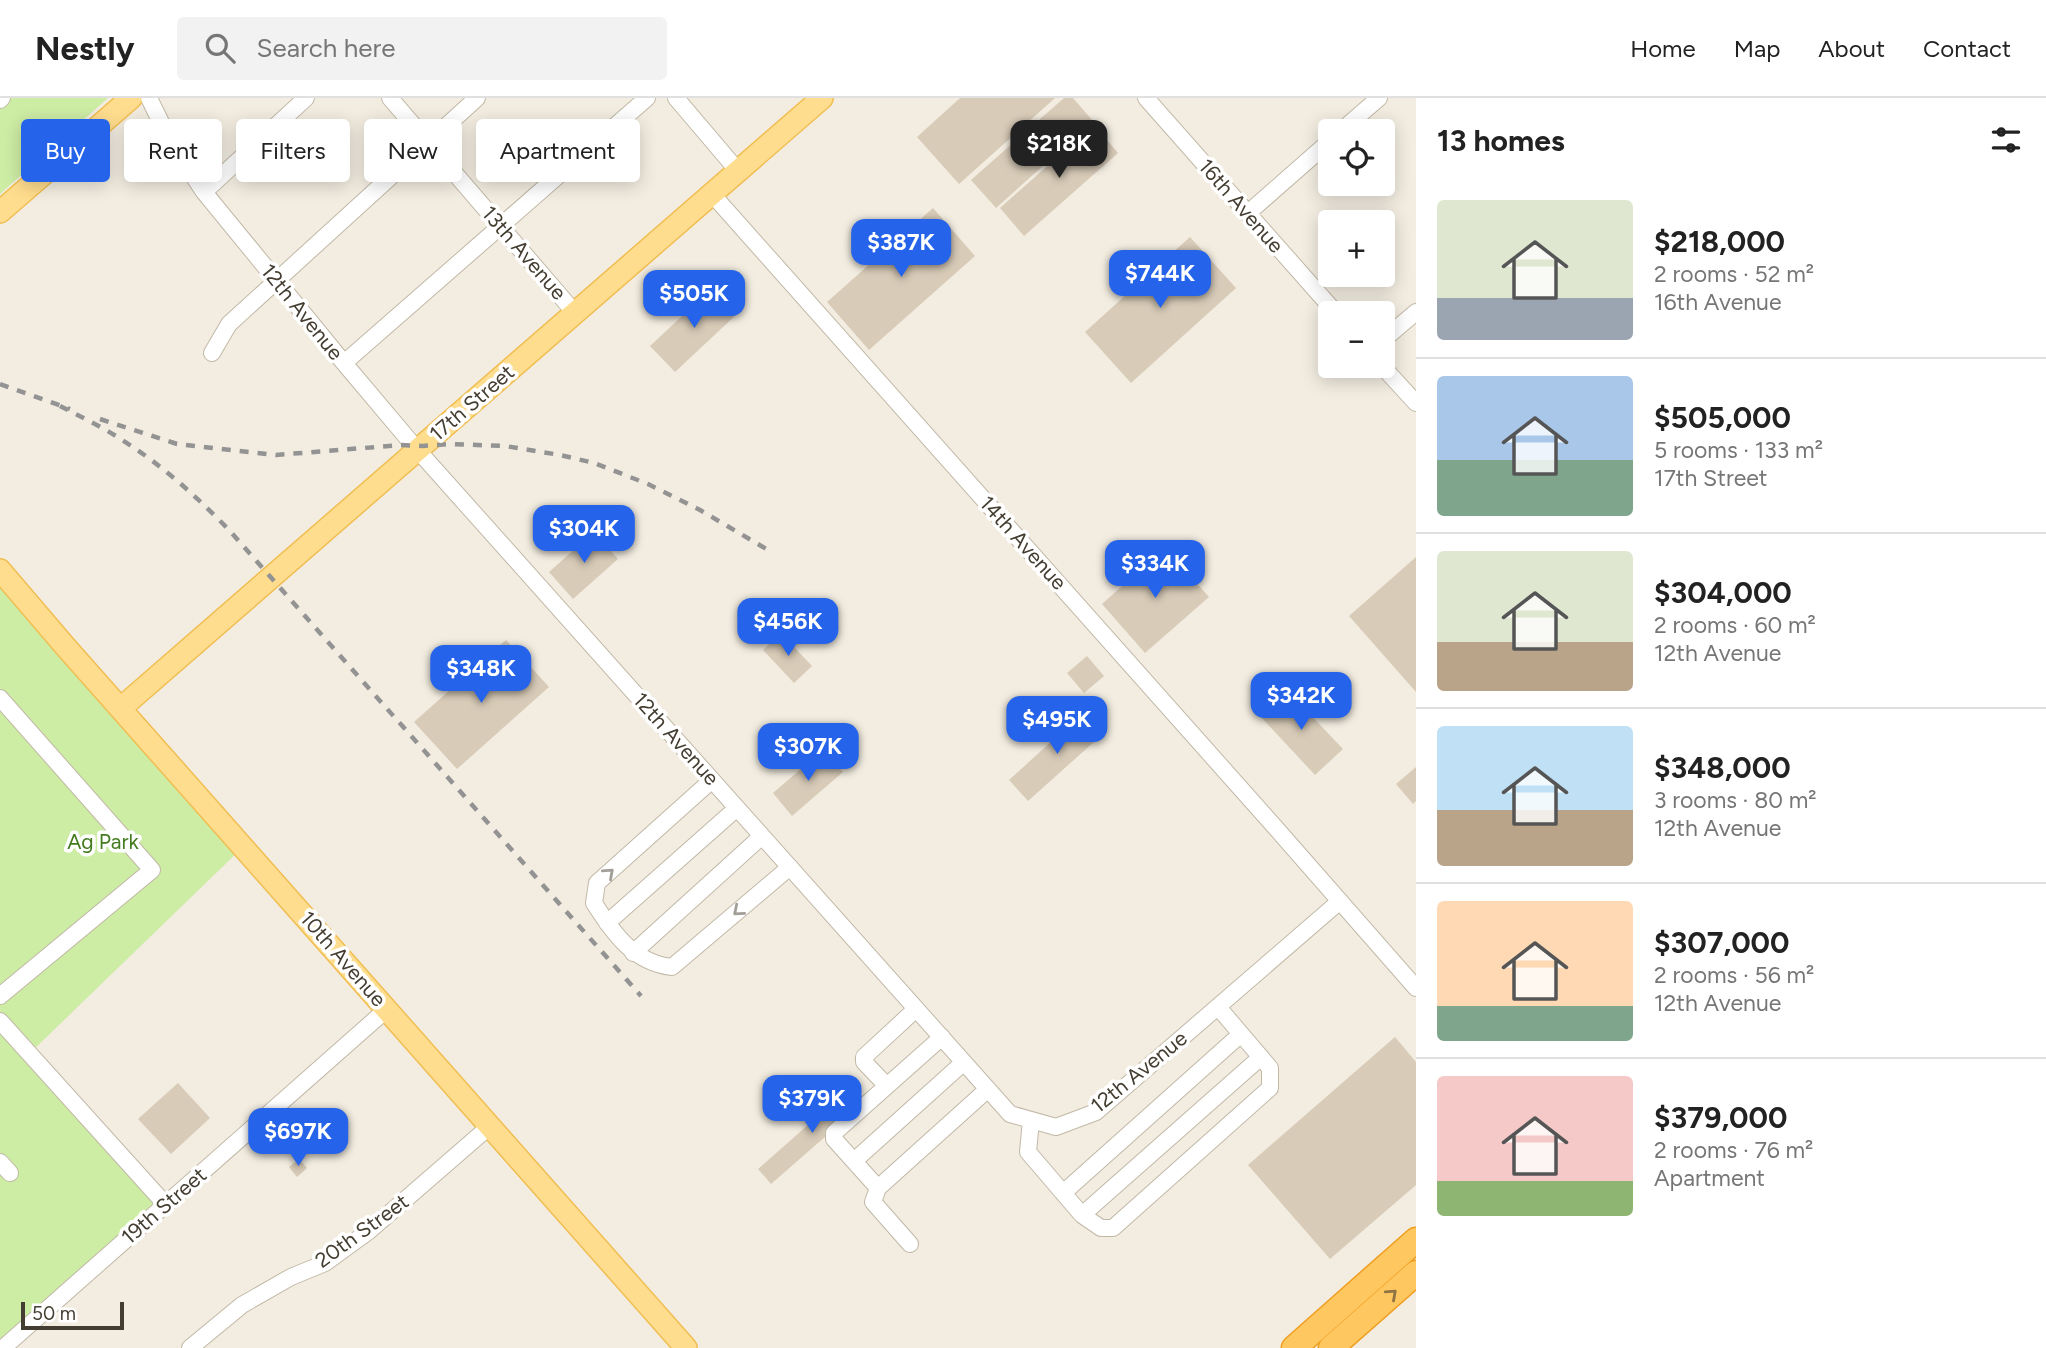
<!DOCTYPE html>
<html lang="en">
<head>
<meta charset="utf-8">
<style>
	:root { --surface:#fff; --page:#f2f2f2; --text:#222; --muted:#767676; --line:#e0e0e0; --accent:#2563eb }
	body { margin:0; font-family:Figtree,sans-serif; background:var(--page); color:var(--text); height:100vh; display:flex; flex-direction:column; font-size:26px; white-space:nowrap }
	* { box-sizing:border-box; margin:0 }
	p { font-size:23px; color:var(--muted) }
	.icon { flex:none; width:38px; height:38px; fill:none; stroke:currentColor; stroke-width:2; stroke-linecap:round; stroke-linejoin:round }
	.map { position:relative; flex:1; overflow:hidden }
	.drawer { display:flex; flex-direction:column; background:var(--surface); width:630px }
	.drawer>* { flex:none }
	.top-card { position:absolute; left:21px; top:21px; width:665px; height:63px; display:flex; gap:14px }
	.tools { position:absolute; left:1318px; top:21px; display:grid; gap:14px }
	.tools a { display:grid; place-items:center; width:77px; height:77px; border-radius:7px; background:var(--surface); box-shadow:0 4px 18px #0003; font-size:35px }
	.scale { position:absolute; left:21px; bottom:18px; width:103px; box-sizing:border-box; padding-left:7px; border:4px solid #443d31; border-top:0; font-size:19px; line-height:24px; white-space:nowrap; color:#443d31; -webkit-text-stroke:5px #fff; paint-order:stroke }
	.price { position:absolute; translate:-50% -60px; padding:0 16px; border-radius:14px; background:var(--accent); color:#fff; font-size:23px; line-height:46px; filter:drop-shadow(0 2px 4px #0008) }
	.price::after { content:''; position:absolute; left:50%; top:42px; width:21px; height:16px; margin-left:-10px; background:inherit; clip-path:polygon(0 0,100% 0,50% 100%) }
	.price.on { background:#222; color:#fff }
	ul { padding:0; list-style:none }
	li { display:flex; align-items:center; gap:21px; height:175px; padding:0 21px }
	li+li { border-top:2px solid var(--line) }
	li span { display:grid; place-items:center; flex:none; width:196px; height:140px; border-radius:7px; color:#555 }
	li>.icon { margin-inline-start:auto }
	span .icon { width:84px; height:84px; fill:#fffc; stroke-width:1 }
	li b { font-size:30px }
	h2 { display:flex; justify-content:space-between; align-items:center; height:84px; padding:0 21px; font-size:30px }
	.pill { padding:0 24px; border-radius:7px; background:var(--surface); box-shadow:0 4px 18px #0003; font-size:24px; line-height:63px }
	.pill.on { background:var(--accent); color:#fff }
	header { display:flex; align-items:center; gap:42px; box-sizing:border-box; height:98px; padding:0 35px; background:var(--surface); border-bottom:2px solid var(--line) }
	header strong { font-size:33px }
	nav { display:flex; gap:38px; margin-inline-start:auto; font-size:24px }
	.search { width:490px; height:63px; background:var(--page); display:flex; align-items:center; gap:18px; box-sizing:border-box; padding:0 24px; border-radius:7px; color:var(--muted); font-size:26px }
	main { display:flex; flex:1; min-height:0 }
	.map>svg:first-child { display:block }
	.green { fill:#cdeca4 }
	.building { fill:#d8cbb8 }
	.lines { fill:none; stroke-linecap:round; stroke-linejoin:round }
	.minor-casing { stroke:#c1b8a6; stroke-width:18 }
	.major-casing { stroke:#f0be52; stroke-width:24 }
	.highway-casing { stroke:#ee9e20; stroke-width:27 }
	.minor { stroke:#fff; stroke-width:16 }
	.major { stroke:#ffdd8e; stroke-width:21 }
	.highway { stroke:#ffc760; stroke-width:24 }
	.rail { stroke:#939393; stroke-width:4.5; stroke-dasharray:9 9; stroke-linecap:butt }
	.oneway { stroke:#a29e98 }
	.oneway2 { stroke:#8f7444 }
	.labels { text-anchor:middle; stroke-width:7; stroke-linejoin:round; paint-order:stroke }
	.street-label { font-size:21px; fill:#443d31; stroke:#fff }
	.park-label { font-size:21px; fill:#447b1f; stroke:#fff }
</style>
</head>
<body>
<header>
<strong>Nestly</strong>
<div class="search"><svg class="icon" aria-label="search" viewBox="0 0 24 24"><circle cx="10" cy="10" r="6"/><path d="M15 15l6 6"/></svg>Search here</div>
<nav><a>Home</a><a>Map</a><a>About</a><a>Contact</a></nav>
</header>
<main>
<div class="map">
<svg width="1416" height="1250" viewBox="0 0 1416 1250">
	<rect width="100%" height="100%" fill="#f3ede1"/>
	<path class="green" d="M0 0H108L0 96Z
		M0 472 243 749 30 955 166 1107 0 1250Z"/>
	<path class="building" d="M960 0H1055L959 86 917 39Z
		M1064 0H1073L1093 23 996 110 971 82Z
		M1094 27 1118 55 1024 138 1000 110Z
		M933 110 975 158 869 252 827 204Z
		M1190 139 1236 190 1131 285 1085 234Z
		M712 190 737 216 675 274 650 248Z
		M594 434 618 461 573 501 549 474Z
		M1165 450 1209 499 1145 555 1102 506Z
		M1416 459V594L1349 518Z
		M781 535 812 568 794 585 763 552Z
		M506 542 549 589 457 671 414 624Z
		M1087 558 1104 578 1084 595 1067 575Z
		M1286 591 1343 651 1315 677 1259 617Z
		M1085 613 1104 635 1028 703 1009 682Z
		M823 652 843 674 792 718 773 695Z
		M1416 669V703L1413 706 1396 686Z
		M1395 939 1416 964V1087L1330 1161 1248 1067Z
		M178 985 210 1020 171 1056 138 1021Z
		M851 989 865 1004 771 1086 758 1071Z
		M299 1061 307 1070 297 1079 289 1069Z"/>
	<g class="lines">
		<g class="minor-casing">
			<path id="minor" d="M149 0 170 43 204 94 344 265 414 348 1010 1016 1056 1029 1096 1014 1340 803
				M390 0 575 215
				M676 0 738 73
				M1146 0 1336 215
				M0 2 2 0
				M1341 33 1379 0
				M204 94 306 0
				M712 96 1274 728 1416 890
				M1248 115 1330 43
				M1382 243 1416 214
				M212 255 229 226 477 0
				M344 265 647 0
				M1382 268 1416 305
				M0 600 152 772 0 898
				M712 682 597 785 594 805C613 835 634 865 672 869L790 769
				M607 825 737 710
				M633 855 762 738
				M0 923 166 1107
				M942 939 834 1035V1041L878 1090 988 991
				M887 988 864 964V959L916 911
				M1031 1022 1028 1054 1082 1117 1101 1130H1113L1270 990V970L1218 909
				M854 1063 964 964
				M0 1064 10 1075
				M878 1090 873 1104 910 1146
				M1063 1095 1241 936
				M1082 1117 1261 959
				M3 1250 387 911
				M190 1250 242 1207 291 1179 325 1165 369 1133 490 1028"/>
		</g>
		<g class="major-casing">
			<path id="major" d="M0 114 131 0
				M0 472 64 547 686 1250
				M121 610 822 0"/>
		</g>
		<g class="highway-casing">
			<path id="highway" d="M1294 1250 1416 1142
				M1331 1250 1416 1175"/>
		</g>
		<use href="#minor" class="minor"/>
		<use href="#major" class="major"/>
		<use href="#highway" class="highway"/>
		<path class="rail" d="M0 286 70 311
			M60 308C81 319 103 329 122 342 162 367 196 398 229 432L641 898
			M100 321 177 346 276 357 401 347 422 348 449 346 505 348 560 357 594 365 648 386 700 412 768 452"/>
	</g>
	<defs><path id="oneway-chevron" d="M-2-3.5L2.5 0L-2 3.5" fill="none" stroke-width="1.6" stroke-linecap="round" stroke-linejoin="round" transform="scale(1.75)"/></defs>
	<g class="oneway">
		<use href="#oneway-chevron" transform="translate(609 775) rotate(-42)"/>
		<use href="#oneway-chevron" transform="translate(738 813) rotate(140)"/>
	</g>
	<use class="oneway2" href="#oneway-chevron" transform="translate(1392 1196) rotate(-42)"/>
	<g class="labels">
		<g class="street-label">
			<text transform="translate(1241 108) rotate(49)" y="7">16th Avenue</text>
			<text transform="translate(524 155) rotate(49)" y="7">13th Avenue</text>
			<text transform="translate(302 214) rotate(51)" y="7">12th Avenue</text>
			<text transform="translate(472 305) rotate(-41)" y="7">17th Street</text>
			<text transform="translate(1023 445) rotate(48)" y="7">14th Avenue</text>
			<text transform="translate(676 641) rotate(48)" y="7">12th Avenue</text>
			<text transform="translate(343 861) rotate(49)" y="7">10th Avenue</text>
			<text transform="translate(1139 974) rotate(-39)" y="7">12th Avenue</text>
			<text transform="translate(164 1108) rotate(-41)" y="7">19th Street</text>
			<text transform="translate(362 1133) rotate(-36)" y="7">20th Street</text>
		</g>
		<g class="park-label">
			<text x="103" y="751">Ag Park</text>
		</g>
	</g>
</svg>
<div class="tools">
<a><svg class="icon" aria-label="locate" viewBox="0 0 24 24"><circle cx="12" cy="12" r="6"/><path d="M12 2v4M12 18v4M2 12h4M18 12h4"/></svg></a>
<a>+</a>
<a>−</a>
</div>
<div class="scale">50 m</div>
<b class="price on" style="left:1059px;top:82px">$218K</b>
<b class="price" style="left:901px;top:181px">$387K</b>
<b class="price" style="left:1160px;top:212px">$744K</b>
<b class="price" style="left:694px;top:232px">$505K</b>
<b class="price" style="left:584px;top:467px">$304K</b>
<b class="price" style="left:1155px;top:502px">$334K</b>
<b class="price" style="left:788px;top:560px">$456K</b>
<b class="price" style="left:481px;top:607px">$348K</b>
<b class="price" style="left:1301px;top:634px">$342K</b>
<b class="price" style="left:1057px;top:658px">$495K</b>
<b class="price" style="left:808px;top:685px">$307K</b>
<b class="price" style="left:812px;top:1037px">$379K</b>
<b class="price" style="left:298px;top:1070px">$697K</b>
<div class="top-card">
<a class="pill on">Buy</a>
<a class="pill">Rent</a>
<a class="pill">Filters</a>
<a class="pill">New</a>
<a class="pill">Apartment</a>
</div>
</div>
<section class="drawer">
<h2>13 homes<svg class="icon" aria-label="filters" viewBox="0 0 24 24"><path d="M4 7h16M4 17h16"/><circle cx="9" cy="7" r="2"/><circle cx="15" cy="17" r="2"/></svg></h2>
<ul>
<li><span style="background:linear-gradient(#dfe7d0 70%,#9aa5b1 0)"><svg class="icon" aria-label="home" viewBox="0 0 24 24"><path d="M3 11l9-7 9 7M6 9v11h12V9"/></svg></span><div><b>$218,000</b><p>2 rooms · 52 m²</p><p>16th Avenue</p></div></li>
<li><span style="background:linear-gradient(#a9c7e8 60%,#7fa58c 0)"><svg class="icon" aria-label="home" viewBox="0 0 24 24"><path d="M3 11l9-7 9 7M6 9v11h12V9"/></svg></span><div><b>$505,000</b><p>5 rooms · 133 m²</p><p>17th Street</p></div></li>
<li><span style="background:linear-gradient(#dfe7d0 65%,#b9a48a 0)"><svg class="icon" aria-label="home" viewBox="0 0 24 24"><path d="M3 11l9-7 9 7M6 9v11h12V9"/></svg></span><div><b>$304,000</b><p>2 rooms · 60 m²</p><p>12th Avenue</p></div></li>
<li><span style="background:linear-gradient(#bfe0f5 60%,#b9a48a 0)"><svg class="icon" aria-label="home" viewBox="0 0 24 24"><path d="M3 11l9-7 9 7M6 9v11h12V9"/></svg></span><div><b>$348,000</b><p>3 rooms · 80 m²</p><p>12th Avenue</p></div></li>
<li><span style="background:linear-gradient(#ffd9b3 75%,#7fa58c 0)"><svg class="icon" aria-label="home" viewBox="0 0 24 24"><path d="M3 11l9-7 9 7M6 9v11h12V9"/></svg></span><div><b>$307,000</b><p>2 rooms · 56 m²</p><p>12th Avenue</p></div></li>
<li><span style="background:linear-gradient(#f6c9c9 75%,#8fb573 0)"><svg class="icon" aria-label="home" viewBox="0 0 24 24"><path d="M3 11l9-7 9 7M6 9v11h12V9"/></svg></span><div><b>$379,000</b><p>2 rooms · 76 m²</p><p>Apartment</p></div></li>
</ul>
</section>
</main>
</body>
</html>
